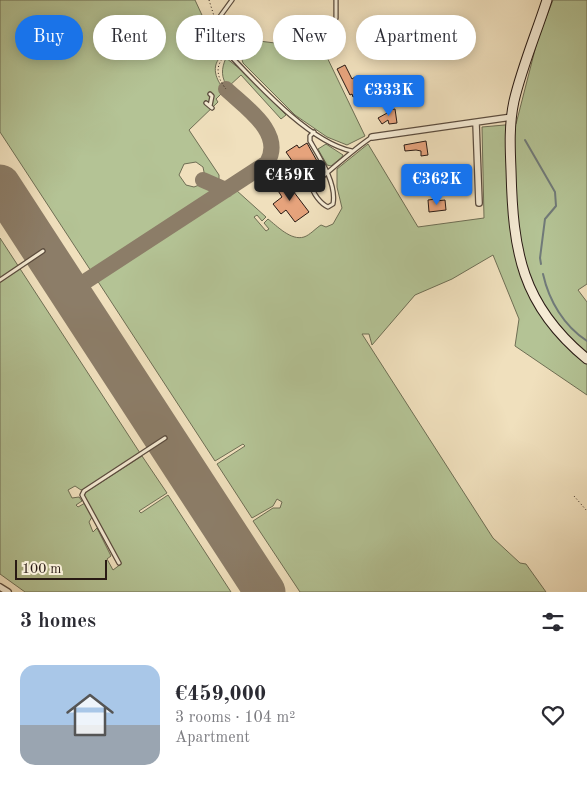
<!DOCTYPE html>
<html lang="en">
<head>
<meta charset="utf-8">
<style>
	:root { --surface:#fff; --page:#f2f2f3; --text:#2b2b33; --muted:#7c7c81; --line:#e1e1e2; --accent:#1a73e8 }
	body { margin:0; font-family:"Old Standard TT",serif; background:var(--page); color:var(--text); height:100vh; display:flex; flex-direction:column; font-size:19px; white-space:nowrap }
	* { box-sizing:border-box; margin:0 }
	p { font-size:16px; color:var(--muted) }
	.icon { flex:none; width:28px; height:28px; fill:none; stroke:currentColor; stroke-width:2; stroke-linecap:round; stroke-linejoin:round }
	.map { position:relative; height:592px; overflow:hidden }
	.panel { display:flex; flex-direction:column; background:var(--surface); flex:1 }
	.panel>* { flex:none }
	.guide { position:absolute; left:15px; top:15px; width:558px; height:45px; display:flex; gap:10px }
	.scale { position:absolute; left:15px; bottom:12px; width:92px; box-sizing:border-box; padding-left:5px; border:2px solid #291a14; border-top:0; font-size:14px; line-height:18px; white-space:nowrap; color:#291a14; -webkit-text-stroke:4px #f5ebd4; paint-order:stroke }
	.price { position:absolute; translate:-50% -42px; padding:0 11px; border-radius:5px; background:var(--accent); color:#fff; font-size:16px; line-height:32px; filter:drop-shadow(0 1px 2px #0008) }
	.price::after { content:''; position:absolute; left:50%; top:30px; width:15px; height:11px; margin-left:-8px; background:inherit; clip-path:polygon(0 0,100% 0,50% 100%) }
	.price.on { background:#222; color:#fff }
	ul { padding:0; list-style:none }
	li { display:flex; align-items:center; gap:15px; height:125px; padding:0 20px }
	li+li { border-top:1px solid var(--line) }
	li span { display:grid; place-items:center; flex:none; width:140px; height:100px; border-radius:15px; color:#555 }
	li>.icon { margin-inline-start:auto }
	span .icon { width:60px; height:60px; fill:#fffc; stroke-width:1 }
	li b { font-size:21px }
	h2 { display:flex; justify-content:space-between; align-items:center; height:60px; padding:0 20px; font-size:21px }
	.tag { padding:0 18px; border-radius:22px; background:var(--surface); box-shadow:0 2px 12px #0003; font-size:18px; line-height:45px }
	.tag.on { background:var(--accent); color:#fff }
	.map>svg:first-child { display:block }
	.green { fill:#b4c395; stroke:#6e6e54 }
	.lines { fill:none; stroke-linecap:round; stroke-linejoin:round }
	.stream { stroke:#707a79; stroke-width:2 }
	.taxiway { stroke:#8c7d68; stroke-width:16 }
	.runway { stroke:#8c7d68; stroke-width:41 }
	.building { fill:#e6a37c; stroke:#291a14 }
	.lane-casing { stroke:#5b4c3e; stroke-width:5.5 }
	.street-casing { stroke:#5b4c3e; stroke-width:8 }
	.secondary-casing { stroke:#291a14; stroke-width:11 }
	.path { stroke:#291a14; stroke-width:1; stroke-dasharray:1 2.5; stroke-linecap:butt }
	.lane { stroke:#f5ebd4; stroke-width:3 }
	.street { stroke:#f5ebd4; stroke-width:5.5 }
	.secondary { stroke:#f5ebd4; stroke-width:9 }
</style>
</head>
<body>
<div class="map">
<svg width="587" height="592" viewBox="0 0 587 592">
	<rect width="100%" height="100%" fill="#f0e0bd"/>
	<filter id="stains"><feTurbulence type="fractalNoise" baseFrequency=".004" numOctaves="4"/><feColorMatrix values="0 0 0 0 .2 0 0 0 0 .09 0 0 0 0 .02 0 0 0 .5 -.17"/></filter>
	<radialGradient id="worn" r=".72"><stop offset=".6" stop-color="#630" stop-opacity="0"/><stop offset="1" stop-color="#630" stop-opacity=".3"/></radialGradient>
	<path class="green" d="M0 0H195L220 54 222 56C210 65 216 81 225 90L216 99 218 102 189 130 219 175V184L205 177 203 167 196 162 184 164 179 175 186 185 194 187 204 183 216 189 214 192 91 271 0 132Z
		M553 0H587V284L578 290 587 302V395L515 346 519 319 493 255 452 279 415 295 372 345 369 334H362L493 538 520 563 526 564 546 592H300L253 521 273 508H280L282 502 277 499 273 506 252 518 217 464 245 446 243 444 215 461 97 280 236 190 266 217 262 221 257 215 254 217 266 231 269 229 264 223 268 219C277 226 291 241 304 237 310 235 316 228 321 225L326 227 333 224 342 208 337 187V169L368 144 418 227 484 218 482 127 516 124 538 38Z
		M251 40 323 49 365 136 347 145 327 137 295 115 243 63 239 50Z
		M226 58 240 69 286 115 281 119 241 75 228 87C221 78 221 69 226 58Z
		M326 144 343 155 342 157 331 166 327 165 318 149Z
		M0 238 140 453 84 489 81 490 75 486 68 490 72 498 79 497 82 501 76 505 78 507 85 503 92 517 89 522 93 532 97 528 111 556 107 559 113 570 121 564 84 496 86 492 142 456 167 493 139 511 141 513 168 495 231 592H25L0 574Z"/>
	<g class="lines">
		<path class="stream" d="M525 140 555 192 556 206 545 219 540 258 541 264
			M543 274C549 301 564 326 587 341"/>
		<path class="taxiway" d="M203 180 226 190
			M61 278 74 284 83 283
			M78 305 77 294 83 283 267 163C285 133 245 107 226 89"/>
		<path class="runway" d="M0 185 265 592"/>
	</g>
	<path class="building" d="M345 65 352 79 355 77 360 90 357 91 358 95 353 97 352 94 350 95 337 69Z
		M395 109 397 123 389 124 388 120 382 124 378 118 389 112V110Z
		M426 141 428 155 421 156V151L416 150 405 151 404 145Z
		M307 143 322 170 298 183 291 172 297 168 286 152 297 145 299 148Z
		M284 179 309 212 295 222 286 210 281 214 273 204 282 197 275 186Z
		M436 199V201L445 200 446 210 429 212 428 200Z"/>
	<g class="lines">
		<g class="lane-casing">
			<path id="lane" d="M232 0 216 22 215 40C248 73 305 141 352 151
				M336 0V18
				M206 103 212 108
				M210 106 212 96 210 94
				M314 132 310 136V141C320 158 337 184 333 204L328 207C321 204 312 193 312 185 333 169 351 151 372 137
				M0 280 43 251
				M119 563 82 495 84 491 165 438"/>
		</g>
		<g class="street-casing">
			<path id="street" d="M476 123 479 203
				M372 137 512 117
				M0 587 8 592"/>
		</g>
		<g class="secondary-casing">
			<path id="secondary" d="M547 0C536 34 522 67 514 101 509 124 510 147 511 170 513 251 521 305 587 359"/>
		</g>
		<path class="path" d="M209 0 214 16
			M224 57C214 67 218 79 226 89
			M574 496 587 511"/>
		<use href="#lane" class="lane"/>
		<use href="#street" class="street"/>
		<use href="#secondary" class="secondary"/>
	</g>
	<rect width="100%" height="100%" filter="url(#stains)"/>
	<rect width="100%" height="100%" fill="url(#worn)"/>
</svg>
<div class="scale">100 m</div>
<b class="price" style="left:389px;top:117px">€333K</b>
<b class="price on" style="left:290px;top:202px">€459K</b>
<b class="price" style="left:437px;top:206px">€362K</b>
<div class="guide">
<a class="tag on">Buy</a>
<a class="tag">Rent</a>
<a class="tag">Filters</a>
<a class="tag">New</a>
<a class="tag">Apartment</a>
</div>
</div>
<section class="panel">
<h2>3 homes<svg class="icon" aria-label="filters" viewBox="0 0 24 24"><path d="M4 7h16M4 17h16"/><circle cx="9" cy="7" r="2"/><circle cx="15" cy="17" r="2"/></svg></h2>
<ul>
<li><span style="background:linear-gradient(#a9c7e8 60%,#9aa5b1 0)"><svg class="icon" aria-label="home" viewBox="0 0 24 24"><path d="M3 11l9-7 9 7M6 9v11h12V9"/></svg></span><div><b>€459,000</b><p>3 rooms · 104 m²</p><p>Apartment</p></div><svg class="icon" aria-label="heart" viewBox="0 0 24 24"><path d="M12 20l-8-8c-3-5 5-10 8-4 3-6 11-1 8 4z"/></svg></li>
</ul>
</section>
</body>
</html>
